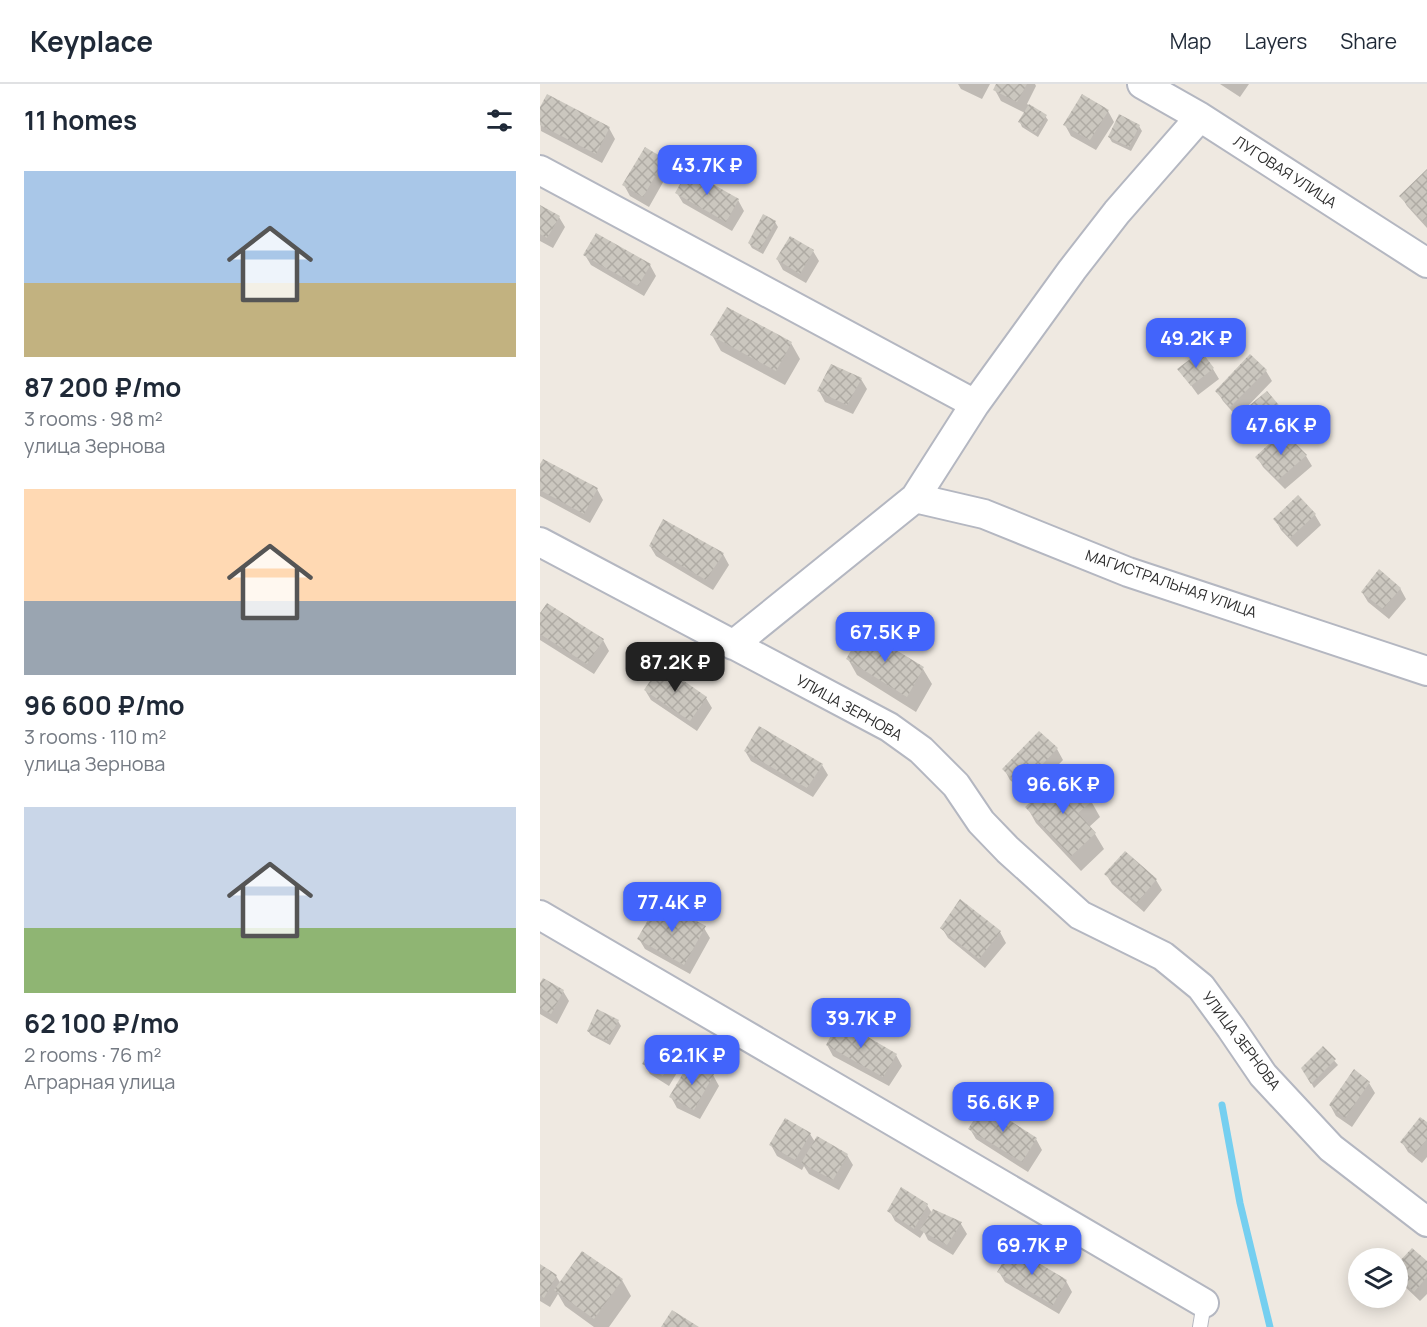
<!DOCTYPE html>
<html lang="en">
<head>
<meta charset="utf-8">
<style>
	:root { --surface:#fff; --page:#f6f6f7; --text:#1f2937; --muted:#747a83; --line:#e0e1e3; --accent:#4264fb }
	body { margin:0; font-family:Manrope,sans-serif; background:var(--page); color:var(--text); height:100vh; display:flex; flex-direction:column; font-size:22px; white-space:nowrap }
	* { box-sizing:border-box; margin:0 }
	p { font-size:20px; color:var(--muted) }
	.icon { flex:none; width:33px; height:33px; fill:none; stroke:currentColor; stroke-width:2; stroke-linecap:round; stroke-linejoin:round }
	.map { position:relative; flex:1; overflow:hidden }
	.side { display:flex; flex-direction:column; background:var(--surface); width:540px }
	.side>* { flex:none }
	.fabs { position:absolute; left:808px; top:1164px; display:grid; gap:12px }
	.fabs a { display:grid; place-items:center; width:60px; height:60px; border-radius:50%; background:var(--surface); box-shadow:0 3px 15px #0003; font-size:30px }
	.price { position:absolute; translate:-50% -51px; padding:0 14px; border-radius:12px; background:var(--accent); color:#fff; font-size:20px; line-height:39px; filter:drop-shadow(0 2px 3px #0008) }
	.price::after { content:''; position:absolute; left:50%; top:36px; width:18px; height:14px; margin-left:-9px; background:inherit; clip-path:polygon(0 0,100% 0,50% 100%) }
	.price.on { background:#222; color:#fff }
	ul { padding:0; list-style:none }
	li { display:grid; align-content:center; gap:12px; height:318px; padding:0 24px }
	li span { display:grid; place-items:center; height:186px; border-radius:0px; color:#555 }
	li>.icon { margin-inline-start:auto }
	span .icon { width:108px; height:108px; fill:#fffc; stroke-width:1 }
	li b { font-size:26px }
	h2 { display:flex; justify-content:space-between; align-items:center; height:72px; padding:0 24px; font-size:26px }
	header { display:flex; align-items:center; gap:36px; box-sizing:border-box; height:84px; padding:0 30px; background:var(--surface); border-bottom:2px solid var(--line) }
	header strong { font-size:28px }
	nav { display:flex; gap:33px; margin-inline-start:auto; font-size:21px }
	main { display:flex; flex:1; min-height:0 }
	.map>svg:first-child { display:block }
	.shadow { fill:#0003 }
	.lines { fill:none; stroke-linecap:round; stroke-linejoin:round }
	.stream { stroke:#75cff0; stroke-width:7 }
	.building { fill:url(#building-cross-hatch) }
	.service-casing { stroke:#b4b7c1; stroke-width:16 }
	.minor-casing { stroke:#b4b7c1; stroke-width:32 }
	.service { stroke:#fff; stroke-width:14 }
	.minor { stroke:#fff; stroke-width:28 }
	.labels { text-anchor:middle; stroke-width:4.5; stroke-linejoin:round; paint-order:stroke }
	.street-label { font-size:15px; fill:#2e2e2e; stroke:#fff }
</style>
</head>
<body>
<header>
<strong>Keyplace</strong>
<nav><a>Map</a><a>Layers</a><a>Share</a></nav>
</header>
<main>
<section class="side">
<h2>11 homes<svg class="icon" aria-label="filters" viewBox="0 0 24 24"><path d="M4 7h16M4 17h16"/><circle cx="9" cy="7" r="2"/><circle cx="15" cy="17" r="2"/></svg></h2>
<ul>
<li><span style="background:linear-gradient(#a9c7e8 60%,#c2b280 0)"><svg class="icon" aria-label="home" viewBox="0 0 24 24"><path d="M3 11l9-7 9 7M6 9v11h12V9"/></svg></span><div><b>87 200 ₽/mo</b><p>3 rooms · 98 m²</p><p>улица Зернова</p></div></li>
<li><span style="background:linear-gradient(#ffd9b3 60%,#9aa5b1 0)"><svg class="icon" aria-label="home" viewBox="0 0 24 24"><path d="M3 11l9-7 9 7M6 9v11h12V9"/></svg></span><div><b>96 600 ₽/mo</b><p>3 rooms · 110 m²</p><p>улица Зернова</p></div></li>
<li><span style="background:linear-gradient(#c9d6e8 65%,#8fb573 0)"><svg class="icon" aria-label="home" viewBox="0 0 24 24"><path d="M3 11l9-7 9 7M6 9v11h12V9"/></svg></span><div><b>62 100 ₽/mo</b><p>2 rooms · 76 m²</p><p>Аграрная улица</p></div></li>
</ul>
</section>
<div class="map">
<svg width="887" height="1243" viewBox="0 0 887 1243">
	<defs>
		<pattern id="building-cross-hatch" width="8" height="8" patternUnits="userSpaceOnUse" patternTransform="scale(1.5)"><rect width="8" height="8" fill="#cbc7bf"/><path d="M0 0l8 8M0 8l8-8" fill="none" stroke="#afaba4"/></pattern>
	</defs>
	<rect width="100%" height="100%" fill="#efe9e1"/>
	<path class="shadow" d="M418 0H450L442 15 421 5Z
		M458 0H495L496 2 487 20 505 32 508 36 498 53 482 43 480 38 485 29 461 17 455 6Z
		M680 0H709L700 13Z
		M0 27 69 44 75 55 62 79 1 47Z
		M568 27 574 38 556 66 531 52 525 41Z
		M599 42 602 47 591 67 572 58 569 53Z
		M124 76 130 86 109 123 90 112 84 101Z
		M887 87V144L867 122 861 112Z
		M149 88 198 116 204 127 192 147 143 119 137 109Z
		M0 123 19 133 25 143 13 164 0 157Z
		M235 138 238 143 223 170 212 164 209 159Z
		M273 167 279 177 266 199 243 186 237 175Z
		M45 171 110 181 116 192 104 212 51 181Z
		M172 251 251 259 260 275 245 301 181 267Z
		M710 272 726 287 732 297 707 323 708 325 727 309 742 327 748 338 723 358 708 340 702 328 697 333 683 317 677 307Z
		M639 285H673L679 295 658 311Z
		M321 295 327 305 313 330 285 318 279 307Z
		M766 372 772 382 745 405 723 383 717 373Z
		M0 383 57 405 63 416 50 439 0 412Z
		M758 413 775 431 781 441 757 463 741 446 735 435Z
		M110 462 183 470 189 481 173 506 116 472Z
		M860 504 866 515 849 535 828 518 822 508Z
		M0 532 63 556 69 567 54 590 0 556Z
		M308 575 383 585 392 600 376 628 317 591Z
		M105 606 166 614 172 624 157 647 111 616Z
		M499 649 517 665 523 676 488 712 470 696 464 685Z
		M205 667 282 681 288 691 273 713 211 677Z
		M529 710 551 717 560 733 549 743 555 750 564 765 541 787 496 739 487 723Z
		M566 790 616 796 622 806 604 828 572 800Z
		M421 817 460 848 466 859 445 884 408 854 402 844Z
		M164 844 170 854 150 890 105 865 99 855Z
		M0 902 23 907 29 917 17 940 0 930Z
		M58 927 78 937 81 942 70 961 51 951 48 947Z
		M287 961 356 971 362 982 349 1002 293 972Z
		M783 964 798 981 774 1004 763 984Z
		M135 972 141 982 129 1002 110 990 104 980Z
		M173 991 179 1002 160 1035 137 1024 131 1013Z
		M829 999 835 1009 812 1043 796 1032 790 1021Z
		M887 1040V1073L882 1079 868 1068 862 1058Z
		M430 1045 496 1055 502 1066 488 1088 436 1055Z
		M270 1050 275 1058 307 1071 313 1081 299 1106 269 1090 264 1082 262 1086 237 1072 231 1061Z
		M387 1121 392 1129 393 1127 421 1140 427 1150 413 1171 388 1156 384 1148 380 1154 355 1137 349 1126Z
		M472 1165 526 1197 532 1208 519 1230 465 1198 459 1188Z
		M887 1179V1210L880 1217 859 1197 858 1181Z
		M0 1182 16 1192 21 1200 82 1196 91 1212 69 1243H54L25 1222 18 1210 10 1223 0 1217Z"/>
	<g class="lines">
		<path class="stream" d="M682 1021 700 1119 730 1243"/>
	</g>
	<path class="building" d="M456 0H487L477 18 453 6Z
		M7 10 70 43 56 70 0 41V23Z
		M542 10 569 26 550 56 523 41Z
		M489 20 507 31 496 49 478 38Z
		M579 30 600 41 589 63 568 53Z
		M105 63 125 75 103 113 82 101Z
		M887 85V133L883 137 859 112Z
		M148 86 199 115 186 138 135 109Z
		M0 121 20 132 7 154 0 150Z
		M223 130 236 137 220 166 208 159Z
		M56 149 111 180 98 202 43 171Z
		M250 152 274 166 260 190 236 175Z
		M187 223 252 258 236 287 170 251Z
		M661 267 674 284 651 302 637 285Z
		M710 270 727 286 690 323 675 307Z
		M291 280 322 294 307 321 277 307Z
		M727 307 743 326 716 349 700 329Z
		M743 347 767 371 738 396 715 373Z
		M3 375 58 404 44 430 0 406V380Z
		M758 411 776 430 750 454 733 435Z
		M123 435 184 469 166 496 109 462Z
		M839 485 861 504 843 525 821 508Z
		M7 519 64 555 47 580 0 550V529Z
		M323 546 384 583 367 613 306 575Z
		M121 581 167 613 150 637 104 606Z
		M219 642 283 680 267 704 204 667Z
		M499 647 518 664 481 703 462 685Z
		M516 694 529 708 537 700 552 717 538 729 556 749 531 772 485 723Z
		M585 767 617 795 597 819 564 790Z
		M420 815 461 847 439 875 400 844Z
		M119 817 166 842 144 881 97 855Z
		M3 894 24 906 11 930 0 924V899Z
		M57 925 79 936 67 957 47 947Z
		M299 936 357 970 343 993 286 961Z
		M115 959 136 971 123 992 102 980Z
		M783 962 796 975 771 1000 761 984Z
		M149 979 174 990 154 1026 129 1013Z
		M814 985 830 998 805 1034 789 1021Z
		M444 1020 497 1054 482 1078 428 1045Z
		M880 1033 887 1038V1055L875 1070 860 1058Z
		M245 1034 271 1049 255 1076 229 1061Z
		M277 1052 308 1070 293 1096 261 1079Z
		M361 1103 388 1120 374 1145 347 1127Z
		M393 1125 422 1138 407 1161 380 1146Z
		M472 1163 527 1196 513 1221 457 1188Z
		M872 1164 887 1177V1193L874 1208 858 1193V1179Z
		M42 1167 83 1195 54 1235 14 1206Z
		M0 1180 17 1191 4 1214 0 1211Z
		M132 1226 159 1243H121Z"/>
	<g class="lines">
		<g class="service-casing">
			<path id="service" d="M660 1243 664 1219"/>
		</g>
		<g class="minor-casing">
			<path id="minor" d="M602 0 660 33 887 179
				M0 86 435 320
				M375 414 444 430 588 488 887 587
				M0 458 349 643 381 666 416 701 441 738 468 766 540 831 623 872 661 903 691 944 723 991 791 1064 887 1138
				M193 561 375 414 435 320 532 186 577 128 660 33
				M0 831 664 1219"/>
		</g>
		<use href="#service" class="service"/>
		<use href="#minor" class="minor"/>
	</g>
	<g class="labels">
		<g class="street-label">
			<text transform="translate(745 88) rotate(33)" y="5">ЛУГОВАЯ УЛИЦА</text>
			<text transform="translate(631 500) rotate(19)" y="5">МАГИСТРАЛЬНАЯ УЛИЦА</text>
			<text transform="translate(309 624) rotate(29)" y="5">УЛИЦА ЗЕРНОВА</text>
			<text transform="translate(701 957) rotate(53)" y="5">УЛИЦА ЗЕРНОВА</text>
		</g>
	</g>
</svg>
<div class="fabs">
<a><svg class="icon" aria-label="layers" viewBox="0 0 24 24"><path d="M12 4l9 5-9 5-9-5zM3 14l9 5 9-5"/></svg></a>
</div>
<b class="price" style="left:167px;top:112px">43.7K ₽</b>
<b class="price" style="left:656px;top:285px">49.2K ₽</b>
<b class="price" style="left:741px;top:372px">47.6K ₽</b>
<b class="price" style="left:345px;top:579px">67.5K ₽</b>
<b class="price on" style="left:135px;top:609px">87.2K ₽</b>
<b class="price" style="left:523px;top:731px">96.6K ₽</b>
<b class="price" style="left:132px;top:849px">77.4K ₽</b>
<b class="price" style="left:321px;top:965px">39.7K ₽</b>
<b class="price" style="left:152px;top:1002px">62.1K ₽</b>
<b class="price" style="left:463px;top:1049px">56.6K ₽</b>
<b class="price" style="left:492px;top:1192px">69.7K ₽</b>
</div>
</main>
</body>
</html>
